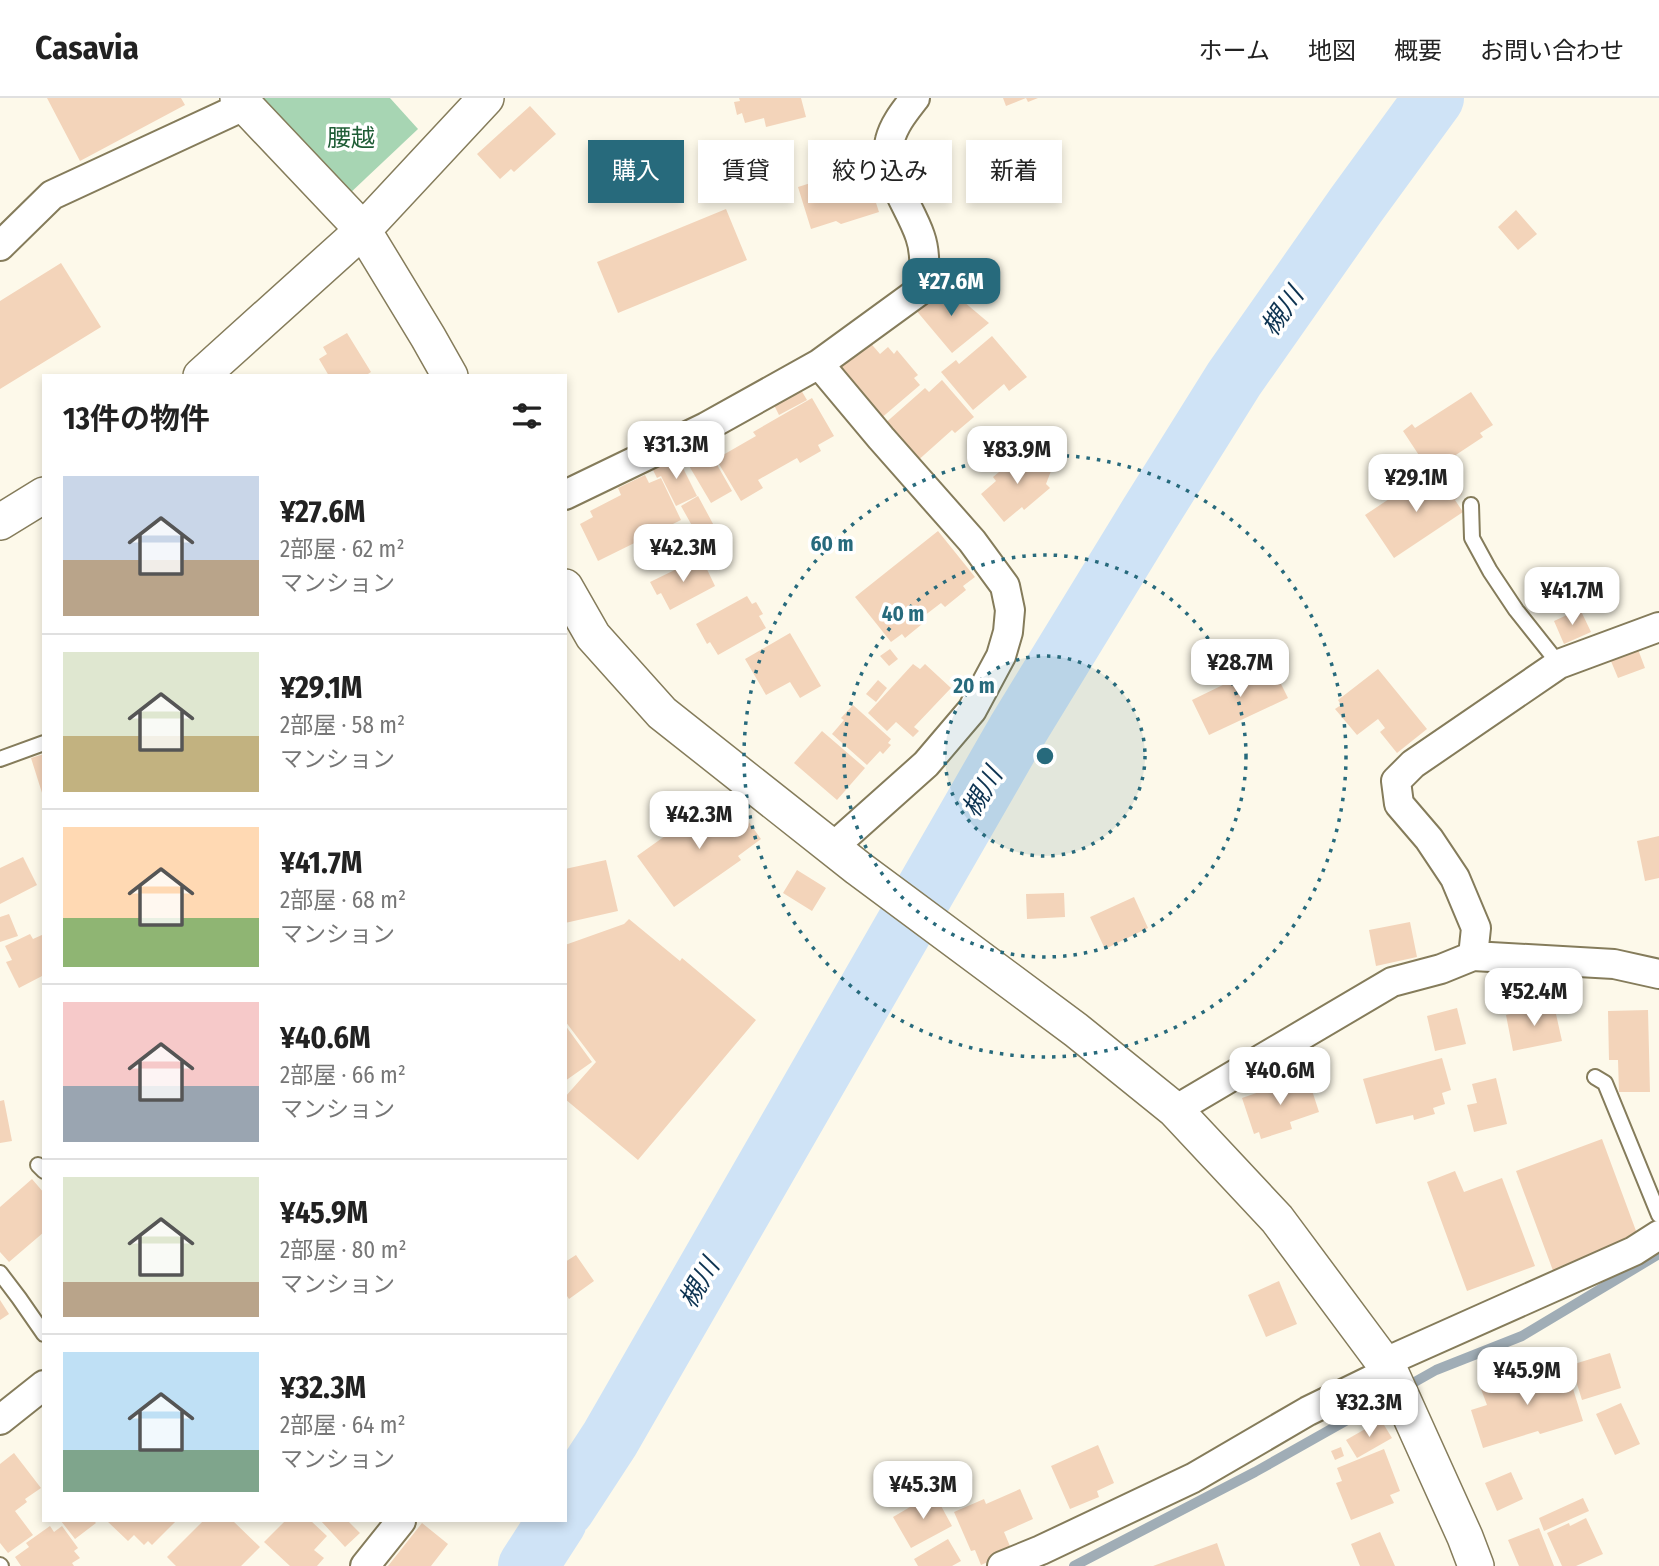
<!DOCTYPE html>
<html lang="ja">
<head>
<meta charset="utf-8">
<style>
	:root { --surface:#fff; --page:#f2f2f2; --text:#222; --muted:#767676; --line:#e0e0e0; --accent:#276a7c }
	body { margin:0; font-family:"Fira Sans Condensed","Noto Sans JP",sans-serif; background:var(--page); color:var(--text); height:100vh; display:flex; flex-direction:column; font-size:26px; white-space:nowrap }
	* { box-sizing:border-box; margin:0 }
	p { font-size:23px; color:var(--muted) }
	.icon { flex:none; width:38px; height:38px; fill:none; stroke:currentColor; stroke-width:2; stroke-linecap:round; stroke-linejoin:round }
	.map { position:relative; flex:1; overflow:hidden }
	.panel { position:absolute; left:42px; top:276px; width:525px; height:1148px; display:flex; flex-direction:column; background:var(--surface); border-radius:0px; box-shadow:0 4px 10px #0003 }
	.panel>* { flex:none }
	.top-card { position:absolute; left:588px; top:42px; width:665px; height:63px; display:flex; gap:14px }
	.price { position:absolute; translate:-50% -60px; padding:0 16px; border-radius:14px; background:#fff; color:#222; font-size:23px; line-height:46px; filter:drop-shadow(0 2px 4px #0008) }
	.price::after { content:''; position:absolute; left:50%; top:42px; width:21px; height:16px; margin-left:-10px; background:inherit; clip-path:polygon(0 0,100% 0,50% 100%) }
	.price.selected { background:var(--accent); color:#fff }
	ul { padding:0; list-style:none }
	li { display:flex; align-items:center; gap:21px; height:175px; padding:0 21px }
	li+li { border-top:2px solid var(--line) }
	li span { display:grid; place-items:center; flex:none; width:196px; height:140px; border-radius:0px; color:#555 }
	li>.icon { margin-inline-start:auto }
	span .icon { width:84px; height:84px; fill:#fffc; stroke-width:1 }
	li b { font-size:30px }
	h2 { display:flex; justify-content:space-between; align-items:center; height:84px; padding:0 21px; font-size:30px }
	.chip { padding:0 24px; border-radius:0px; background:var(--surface); box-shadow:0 4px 10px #0003; font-size:24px; line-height:63px }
	.chip.selected { background:var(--accent); color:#fff }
	header { display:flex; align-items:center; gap:42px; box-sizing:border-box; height:98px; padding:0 35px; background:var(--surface); border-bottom:2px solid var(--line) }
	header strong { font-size:33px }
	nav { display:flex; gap:38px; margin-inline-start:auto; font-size:24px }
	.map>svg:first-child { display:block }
	.green { fill:#a7d5b3 }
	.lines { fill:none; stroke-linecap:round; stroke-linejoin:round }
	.stream { stroke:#a0adb6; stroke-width:10 }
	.river { stroke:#cfe3f6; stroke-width:60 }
	.building { fill:#f3d4ba }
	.service-casing { stroke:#857c5b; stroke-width:18 }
	.minor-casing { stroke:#857c5b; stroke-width:32 }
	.tertiary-casing { stroke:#857c5b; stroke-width:38 }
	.service { stroke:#fff; stroke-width:14 }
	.minor { stroke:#fff; stroke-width:28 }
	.tertiary { stroke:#fff; stroke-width:35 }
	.ring { fill:none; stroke:#276a7c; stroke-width:3.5; stroke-dasharray:3.5 7 }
	.labels { text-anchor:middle; stroke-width:7; stroke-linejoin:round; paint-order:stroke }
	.park-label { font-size:24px; fill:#1f5d36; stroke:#fff }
	.water-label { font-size:26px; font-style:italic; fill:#0d3351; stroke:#fff }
	.centre { fill:#276a7c; stroke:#fff; stroke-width:3.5 }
	.ring-label { font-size:21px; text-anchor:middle; font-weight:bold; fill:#276a7c; stroke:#fff; stroke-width:7; stroke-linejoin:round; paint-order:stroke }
</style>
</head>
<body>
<header>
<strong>Casavia</strong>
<nav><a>ホーム</a><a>地図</a><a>概要</a><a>お問い合わせ</a></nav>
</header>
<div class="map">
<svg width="1659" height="1468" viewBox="0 0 1659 1468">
	<rect width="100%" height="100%" fill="#fdf9ea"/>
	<path class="green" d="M263 0H390L418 31 348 97Z"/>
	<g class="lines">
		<path class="stream" d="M1074 1468 1255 1374 1436 1272 1522 1238 1659 1156"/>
		<path class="river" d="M565 1410 610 1341 1017 633 1149 417 1234 281 1356 107 1434 0
			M528 1468 557 1423"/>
	</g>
	<path class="building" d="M47 0H181L185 7 80 63Z
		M739 0H801L806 19 766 29 764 20 745 25 742 15 737 17 734 4 740 3Z
		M1003 0H1038L1028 4 1026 0 1006 8Z
		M530 8 556 36 514 74 511 71 500 81 477 56Z
		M854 47 857 55 843 61 845 68 826 74 822 62 842 56 840 52Z
		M864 68 879 114 841 126 836 123 811 131 798 89Z
		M726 111 747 162 618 215 597 164Z
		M1516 112 1537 136 1518 152 1498 129Z
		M61 165 101 229 0 291V203Z
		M944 187 989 225 952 255 915 211Z
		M347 235 371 274 365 278H329L319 261 327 256 323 249Z
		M992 238 1027 279 1009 293 1004 286 973 312 941 274 956 262 959 266Z
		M867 241 880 256 888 249 894 256 897 252 918 277 914 280 920 287 879 322 834 269Z
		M942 282 974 319 955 335 952 332 915 365 882 328 925 290 929 294Z
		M801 292 807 302 779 317 774 307Z
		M1471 294 1493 327 1480 335 1483 339 1430 374 1403 333 1412 326 1415 330Z
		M812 300 834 338 818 347 821 353 800 365 797 360 758 382 763 390 741 403 716 361 756 338 753 334Z
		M707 349 732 393 711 405 685 361Z
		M1022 355 1029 364 1041 361 1051 373 1046 386 1050 390 1024 412 1022 409 1004 424 981 396 996 383 993 379Z
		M677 358 697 398 676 408 661 378 657 380 652 370Z
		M1448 375 1462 396 1455 402 1463 414 1394 460 1365 417 1392 399 1394 402 1420 384 1424 390Z
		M645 377 649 385 661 380 681 422 598 463 580 426 593 419 590 413 621 397 618 390Z
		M698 398 719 437 698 448 691 435 695 433 681 408Z
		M938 433 975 479 963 488 966 492 945 509 941 505 924 518 927 522 905 540 902 536 891 544 855 499Z
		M703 463 715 488 670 512 661 495 657 497 650 484 689 465 691 469Z
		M747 498 752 506 756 504 763 516 759 518 766 530 718 557 710 544 707 546 696 526Z
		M1580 511 1591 534 1564 546 1554 523Z
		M790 535 821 588 800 600 790 584 766 597 745 561Z
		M1636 546 1645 570 1618 580 1608 556Z
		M890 551 898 561 889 568 880 558Z
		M1270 564 1288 600 1209 637 1192 602Z
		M913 566 920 571 925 566 951 590 914 629 919 633 913 639 896 624 887 633 868 615Z
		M1378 571 1427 631 1397 655 1380 634 1385 630 1378 621 1357 637 1335 611 1341 607 1338 602Z
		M878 582 887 590 876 604 866 596Z
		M853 607 891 641 888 645 891 647 883 656 880 653 867 667 832 636 844 622 841 620Z
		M822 633 865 670 837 702 794 665Z
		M44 656V698H43L31 660Z
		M730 698 761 741 738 758 741 762 674 809 637 758 672 733 675 737Z
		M1659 738V780L1645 783 1637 743Z
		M23 759 37 787 0 806V770Z
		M606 762 618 813 565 825V771Z
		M797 772 826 790 812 813 783 795Z
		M1064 795 1065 819 1027 821 1026 796Z
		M1134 799 1148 830 1105 851 1090 819Z
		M9 816 18 838 0 844V819Z
		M629 821 680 863 682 860 756 922 638 1062 565 1001V999L596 964 565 923V847L624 826Z
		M1410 824 1417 859 1376 868 1369 832Z
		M30 836 33 841 44 836V877L19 890 6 864 12 862 5 848Z
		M1554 907 1562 943 1513 953 1506 917Z
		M1457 910 1466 946 1435 953 1427 918Z
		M1648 912 1650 994H1619L1618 962H1609L1608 913Z
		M565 927 592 964 565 983Z
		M1442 960 1451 992 1442 995 1445 1006 1433 1010 1435 1016 1414 1022 1413 1017 1376 1026 1363 981Z
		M1307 977 1319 1014 1290 1024 1292 1031 1261 1041 1259 1034 1254 1036 1242 1000Z
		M1496 980 1507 1026 1474 1034 1467 1007 1477 1005 1472 986Z
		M4 1002 12 1043 0 1045V1003Z
		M1602 1041 1639 1141 1555 1178 1516 1073Z
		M1455 1073 1464 1094 1502 1080 1535 1168 1467 1193 1427 1084Z
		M32 1081 44 1095V1134L9 1164 0 1154V1109Z
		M576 1157 594 1183 569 1201 565 1195V1164Z
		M1279 1183 1297 1226 1266 1239 1248 1197Z
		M0 1202 9 1216 0 1222Z
		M1610 1255 1621 1290 1582 1302 1571 1267Z
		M1565 1265 1583 1323 1540 1336 1538 1333 1483 1350 1471 1312 1487 1307 1481 1291 1525 1277 1528 1284 1541 1280 1540 1273Z
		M1621 1305 1640 1346 1615 1357 1596 1316Z
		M1381 1322 1392 1340 1357 1360 1346 1342Z
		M1098 1347 1114 1385 1097 1393 1099 1399 1070 1411 1051 1368Z
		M1341 1349 1344 1358 1335 1362 1331 1353Z
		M1384 1351 1400 1393 1390 1397 1394 1405 1351 1422 1336 1385 1342 1383 1337 1370Z
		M14 1355 41 1390 25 1401 27 1404 15 1413 33 1437 8 1455 0 1445V1366Z
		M1511 1374 1523 1401 1497 1413 1485 1385Z
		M1020 1391 1033 1421 1004 1434 1012 1453 981 1467 975 1452 971 1453 954 1414 984 1401 986 1406Z
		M934 1395 952 1428 911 1450 893 1419Z
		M1583 1400 1589 1413 1544 1433 1539 1420Z
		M1586 1420 1603 1456 1576 1468H1562L1547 1435 1569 1425 1570 1428Z
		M61 1423H94L96 1425 75 1441Z
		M107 1423H176L152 1447 148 1443 144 1447 134 1437 128 1443Z
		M203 1423H233L260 1449 241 1468H176L167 1459Z
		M285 1423H311L327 1438 314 1452 324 1460 317 1468H290L264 1444Z
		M321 1423H348L360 1435 345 1449Z
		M422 1425 448 1446 431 1468H388Z
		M50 1428 54 1434 62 1428 78 1450 74 1453 80 1460 72 1465 74 1468H21L15 1459 29 1449 26 1445Z
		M1539 1430 1554 1468H1519L1508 1442Z
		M1380 1434 1395 1468H1360L1351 1446Z
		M948 1441 961 1463 952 1468H918L914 1461Z
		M1217 1445 1225 1468H1153Z"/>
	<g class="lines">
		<g class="service-casing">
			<path id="service" d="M1471 407 1472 440 1490 473 1516 512 1559 566
				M0 661 44 645
				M1595 979 1605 985 1659 1117
				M38 1067 44 1073
				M0 1175 19 1200 44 1236
				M0 1467 1 1468"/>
		</g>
		<g class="minor-casing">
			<path id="minor" d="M0 148 52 97 244 8
				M819 266 881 340 972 443 1005 488 1010 512 1008 534 1001 558 972 612 926 666 833 749
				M565 397 706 329 819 266 922 191C925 173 926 155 920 138 910 108 881 73 890 42 894 26 905 13 915 0
				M1473 858 1476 830 1455 780 1429 741 1399 706 1396 683 1413 666 1559 566 1659 529
				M1175 1012 1392 884 1441 871 1473 858 1614 866 1659 876
				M1383 1265 1634 1153 1659 1137
				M0 1322 44 1287
				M365 1468 401 1423
				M1002 1468 1041 1452 1193 1380 1308 1313 1390 1273"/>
		</g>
		<g class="tertiary-casing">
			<path id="tertiary" d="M238 0 363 132 428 239 450 278
				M201 278 363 132 486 0
				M0 424 44 397
				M565 489 593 538 662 615 858 770 1076 932 1175 1012 1277 1121 1390 1273 1465 1439 1476 1468"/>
		</g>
		<use href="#service" class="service"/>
		<use href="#minor" class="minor"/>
		<use href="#tertiary" class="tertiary"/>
	</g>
	<circle cx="1045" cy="658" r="100" fill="#276a7c" fill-opacity=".12"/>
	<g class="ring">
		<circle cx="1045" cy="658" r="100"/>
		<circle cx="1045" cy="658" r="201"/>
		<circle cx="1045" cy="658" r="301"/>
	</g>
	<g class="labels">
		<g class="park-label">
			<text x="351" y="48">腰越</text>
		</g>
		<g class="water-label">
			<text transform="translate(1282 213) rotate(-55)" y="9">槻川</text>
			<text transform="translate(982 694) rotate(-60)" y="9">槻川</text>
			<text transform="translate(699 1185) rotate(-60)" y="9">槻川</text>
		</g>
	</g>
	<circle cx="1045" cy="658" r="10" class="centre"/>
	<g class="ring-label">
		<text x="832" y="453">60 m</text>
		<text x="903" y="523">40 m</text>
		<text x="974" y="595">20 m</text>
	</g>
</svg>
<b class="price selected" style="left:951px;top:220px">¥27.6M</b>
<b class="price" style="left:676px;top:383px">¥31.3M</b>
<b class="price" style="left:1017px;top:388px">¥83.9M</b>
<b class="price" style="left:1416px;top:416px">¥29.1M</b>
<b class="price" style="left:683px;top:486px">¥42.3M</b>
<b class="price" style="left:1572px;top:529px">¥41.7M</b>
<b class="price" style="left:1240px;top:601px">¥28.7M</b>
<b class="price" style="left:699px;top:753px">¥42.3M</b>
<b class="price" style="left:1534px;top:930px">¥52.4M</b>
<b class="price" style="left:1280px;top:1009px">¥40.6M</b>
<b class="price" style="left:1527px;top:1309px">¥45.9M</b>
<b class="price" style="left:1369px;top:1341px">¥32.3M</b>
<b class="price" style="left:923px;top:1423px">¥45.3M</b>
<div class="top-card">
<a class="chip selected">購入</a>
<a class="chip">賃貸</a>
<a class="chip">絞り込み</a>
<a class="chip">新着</a>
</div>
<section class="panel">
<h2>13件の物件<svg class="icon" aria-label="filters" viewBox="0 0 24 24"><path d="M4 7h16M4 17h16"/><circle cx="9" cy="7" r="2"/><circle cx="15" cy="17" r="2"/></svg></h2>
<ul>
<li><span style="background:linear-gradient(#c9d6e8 60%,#b9a48a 0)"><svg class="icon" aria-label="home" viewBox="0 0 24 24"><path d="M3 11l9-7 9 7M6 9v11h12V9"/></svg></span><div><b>¥27.6M</b><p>2部屋 · 62 m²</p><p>マンション</p></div></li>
<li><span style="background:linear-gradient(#dfe7d0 60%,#c2b280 0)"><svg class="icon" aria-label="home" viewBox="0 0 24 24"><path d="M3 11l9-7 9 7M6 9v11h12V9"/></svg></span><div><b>¥29.1M</b><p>2部屋 · 58 m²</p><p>マンション</p></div></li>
<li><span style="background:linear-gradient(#ffd9b3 65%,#8fb573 0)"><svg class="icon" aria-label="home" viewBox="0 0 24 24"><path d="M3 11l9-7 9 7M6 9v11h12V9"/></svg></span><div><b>¥41.7M</b><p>2部屋 · 68 m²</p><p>マンション</p></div></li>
<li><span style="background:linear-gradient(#f6c9c9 60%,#9aa5b1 0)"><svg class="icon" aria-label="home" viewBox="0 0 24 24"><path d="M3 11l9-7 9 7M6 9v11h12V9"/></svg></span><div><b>¥40.6M</b><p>2部屋 · 66 m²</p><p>マンション</p></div></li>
<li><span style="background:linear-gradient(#dfe7d0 75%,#b9a48a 0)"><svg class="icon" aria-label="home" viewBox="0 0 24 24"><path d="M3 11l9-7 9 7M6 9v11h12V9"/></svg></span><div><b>¥45.9M</b><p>2部屋 · 80 m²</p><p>マンション</p></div></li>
<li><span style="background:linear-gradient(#bfe0f5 70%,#7fa58c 0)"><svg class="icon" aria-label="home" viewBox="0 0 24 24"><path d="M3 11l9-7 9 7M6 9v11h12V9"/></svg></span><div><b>¥32.3M</b><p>2部屋 · 64 m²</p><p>マンション</p></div></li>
</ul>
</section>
</div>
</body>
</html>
